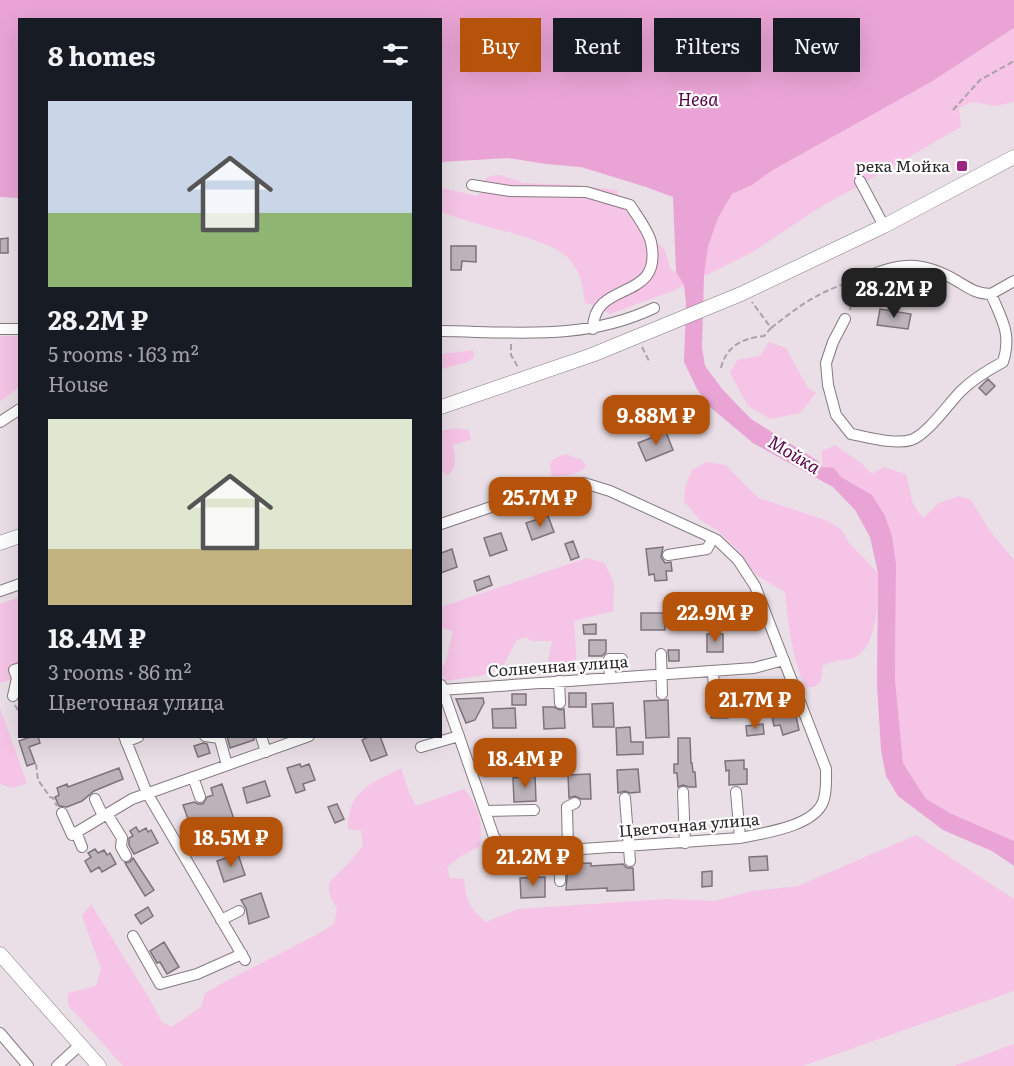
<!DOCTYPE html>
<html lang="en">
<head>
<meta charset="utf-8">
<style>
	:root { --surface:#171b24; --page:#242831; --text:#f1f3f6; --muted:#9ea1a6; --accent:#b45309 }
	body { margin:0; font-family:Literata,serif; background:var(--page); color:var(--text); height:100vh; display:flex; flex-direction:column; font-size:22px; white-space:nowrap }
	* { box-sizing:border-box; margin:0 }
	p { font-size:20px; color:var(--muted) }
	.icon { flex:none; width:33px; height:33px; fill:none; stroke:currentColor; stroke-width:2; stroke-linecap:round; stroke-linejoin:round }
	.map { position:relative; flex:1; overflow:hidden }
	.panel { position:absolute; left:18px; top:18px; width:424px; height:720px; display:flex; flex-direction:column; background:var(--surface); border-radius:0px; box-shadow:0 6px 24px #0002 }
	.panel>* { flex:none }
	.banner { position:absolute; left:460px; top:18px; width:464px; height:54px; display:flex; gap:12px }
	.price { position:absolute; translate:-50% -51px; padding:0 14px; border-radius:12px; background:var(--accent); color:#fff; font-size:20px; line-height:39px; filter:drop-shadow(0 2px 3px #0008) }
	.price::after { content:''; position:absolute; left:50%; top:36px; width:18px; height:14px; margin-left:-9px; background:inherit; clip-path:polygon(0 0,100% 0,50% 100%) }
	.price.current { background:#222; color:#fff }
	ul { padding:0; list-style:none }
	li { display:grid; align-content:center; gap:12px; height:318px; padding:0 30px }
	li span { display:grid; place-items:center; height:186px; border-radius:0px; color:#555 }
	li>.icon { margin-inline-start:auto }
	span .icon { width:108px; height:108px; fill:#fffc; stroke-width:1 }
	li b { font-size:26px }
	h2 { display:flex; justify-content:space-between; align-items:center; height:72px; padding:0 30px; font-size:26px }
	.tag { padding:0 21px; border-radius:0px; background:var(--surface); box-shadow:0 6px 24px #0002; font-size:21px; line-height:54px }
	.tag.current { background:var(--accent); color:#fff }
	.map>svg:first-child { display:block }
	.green { fill:#f6c4e6 }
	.water { fill:#e9a4d5 }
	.building { fill:#bcb2b9; stroke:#7d737a; stroke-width:1.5 }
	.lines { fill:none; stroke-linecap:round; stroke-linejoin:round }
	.minor-casing { stroke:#847a81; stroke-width:12 }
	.major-casing { stroke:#847a81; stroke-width:15 }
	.path { stroke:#aba2a8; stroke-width:2; stroke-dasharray:6 3; stroke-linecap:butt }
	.minor { stroke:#fff; stroke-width:10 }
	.major { stroke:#fff; stroke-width:14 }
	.poi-dot { fill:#9a2682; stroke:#fff; stroke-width:2 }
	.labels { text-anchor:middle; stroke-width:4.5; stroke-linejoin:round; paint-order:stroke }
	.poi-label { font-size:16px; fill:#2b2729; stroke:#fff; text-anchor:end }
	.street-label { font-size:16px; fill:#2b2729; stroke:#fff }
	.water-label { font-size:18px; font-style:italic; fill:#580649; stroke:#fff }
</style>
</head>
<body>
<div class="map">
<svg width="1014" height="1066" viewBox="0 0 1014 1066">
	<rect width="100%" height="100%" fill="#eadfe6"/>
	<path class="green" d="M1014 28V102L996 106 972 102 959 108 961 127 816 210 751 253 704 276 708 247 718 218 732 194 752 185 773 170 931 82Z
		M501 175 523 183 572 185 617 190 619 197 651 240 664 248 671 270 676 272 684 285 673 291 610 314 598 306 585 303C583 287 581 272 570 260 550 236 472 227 441 211V188L477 196 484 189V180L490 176Z
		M0 336H20L19 387 0 402Z
		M769 342 786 348 808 388 816 393 800 413 770 419 748 406 730 373 737 360 760 356Z
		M473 350 474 357 468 362 441 369V354Z
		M456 428 469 430 471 440 453 445C455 456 458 470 447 475L441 470V431Z
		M835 445 861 463 872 474 884 467 906 474 913 504 923 518 939 503 959 496 971 500 990 531 1014 560V841L952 814 926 799 903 763 895 679 896 563 892 536 872 495 841 477 834 469 822 467V451Z
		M565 454 582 460 586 467C576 475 566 476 554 476L551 474 550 464 554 459Z
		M707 462 726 465 744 484 759 498 828 521 842 530 849 543 878 573C877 597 880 650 851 659 846 660 841 659 836 661 831 662 828 664 823 665L821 681 814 687H806C792 661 788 621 785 592L755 574 739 551 717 530 700 520 684 502 685 488 692 470Z
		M587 558 605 563 614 584 613 611 574 621 577 669 557 672 550 669 548 662 552 641H532L526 637 517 640 503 666 485 675 446 681 442 675V667L446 661 453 631 441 628V607Z
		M19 597V677L0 683V604Z
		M0 708 27 783 13 788 0 784Z
		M401 768 408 790 416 806 464 789C480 808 483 821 480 846L461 856 447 867 450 878 464 879C466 901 470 908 486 922L518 909 666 899 715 901 752 891 798 886 916 835 1014 899V991L803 1066H123L68 1005V993L96 986 101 969 82 916 91 904 149 998 162 1022 171 1027 201 1007 205 993C247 968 293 950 334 924L337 909 329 894V883L353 858 363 845 361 831 348 829C348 789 370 785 401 768Z
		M1014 1044V1066H954Z"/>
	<path class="water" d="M0 0H1014V28L931 82 773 170 752 185 732 194 718 218 708 247 704 276 702 347 705 366 723 390 751 419 818 461 822 467 834 468 841 477 872 495 885 516 892 536 896 563 895 679 903 763 926 799 952 814 1014 841V866L992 851 943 830 898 796 886 776 881 750 877 685 878 573 870 537 855 510 833 487 753 443 710 407 697 389 684 362 686 303 684 285 676 272 673 197 646 187 581 167 546 164 508 158 441 162V20H20L19 198 0 197Z"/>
	<path class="building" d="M8 238V253H0V239Z
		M451 246H476V262L462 261 461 270H451Z
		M880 309 911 314 908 329 877 325Z
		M988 379 995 386 986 395 979 388Z
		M666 432 673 450 646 461 638 443Z
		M548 516 554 532 532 540 526 523Z
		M501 533 507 550 490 556 484 538Z
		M573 541 579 557 571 560 565 544Z
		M663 547 661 557 665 563 671 562 672 571H666L667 580 655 581 654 574 649 575 646 549Z
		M452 549 457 567 441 573V553Z
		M489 576 492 585 477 591 474 581Z
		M703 599H713V611H703Z
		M641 613H664L665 630H641Z
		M596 624V634H584L583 625Z
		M707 634H723V652H707Z
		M589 640H606V652L602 656H589Z
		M668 650H679V661H669Z
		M569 693H586V707H569Z
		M512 694H526V705H512Z
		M727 695 728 718H711L710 697 715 698Z
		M483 698 484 703 475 720 466 723 456 699Z
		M668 700 669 737 646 738 644 701Z
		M613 703 614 727H593L592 704Z
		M543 707H554L560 710 564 709 565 728 544 729Z
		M794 707 799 730 783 735 780 725 774 726 771 711Z
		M515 708 516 728H493L492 709Z
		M763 724 764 734 747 736 746 726Z
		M630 727 631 742H643V754L617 755 616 728Z
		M33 736H38L40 743 29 747 35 763 27 766 19 741Z
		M227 736H254V740L230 748Z
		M370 736H380L387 755 371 761 362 740Z
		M678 738H690L691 763H692L693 772H695L696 787H689L683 785 678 787 677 773H674V764H678Z
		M203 743 207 744 210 753 198 757 194 746Z
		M744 760V769H747V784L729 785V770L726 771 725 761Z
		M300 764 301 767 309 764 315 780 303 784 305 790 296 793 287 768Z
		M119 768 123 779 94 791 82 801 67 807 59 806 55 797 59 795 57 788 67 784 68 787Z
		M638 769 640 792 630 793 625 791 618 793 617 770Z
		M590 774 591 799H581L575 796 569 798 568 775Z
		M535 776 536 801 514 802 513 778Z
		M265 781 270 796 247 803 243 788Z
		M222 784 239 834 227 838 220 818 191 827 183 805 194 802 198 804H203L207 797 213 795 211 788Z
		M337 804 344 819 335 823 328 807Z
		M136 827 139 832 146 828 148 832 151 830 158 843 134 854 129 845V838L133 836 130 831Z
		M95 849 98 853 104 850 107 855 110 853 116 864 102 872 99 867 91 872 85 861 91 857 88 853Z
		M238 854 245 875 224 882 217 861Z
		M767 856 768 870 750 871 749 857Z
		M133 858 154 890 145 896 125 863 130 862Z
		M591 863V866L623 864 627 868H633L634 890 607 891V888L566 890 568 864Z
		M712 871V886L702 887V872Z
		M545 877V897L521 898 520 878Z
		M261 893 269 917 249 924 246 908 241 900Z
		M148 907 153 916 141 924 135 915Z
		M164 942 179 967 167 974 160 962 157 963 150 951Z"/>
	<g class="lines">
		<g class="minor-casing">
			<path id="minor" d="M860 181 884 226
				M472 185 510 191 586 192 630 205C637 216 648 230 651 242 664 304 593 278 593 329
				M855 281C896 265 916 257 957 281 969 288 976 294 991 294
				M845 319 833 342 826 363 828 385 836 415 851 434C867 437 895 445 911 440 927 435 949 403 961 391 973 379 988 370 1003 362 1012 334 1002 320 991 294L1014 281
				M0 329H20
				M441 331C515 332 585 341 654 308
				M0 422 20 409
				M441 524 535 492 559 485 584 483 610 491 717 540 738 560 755 586 826 769C826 780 827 792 823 802 813 827 763 833 740 838L525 853 506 849 494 837 441 685
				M668 555 707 549 713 538
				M0 591 20 584
				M661 654 662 694
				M713 671 714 691
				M610 678 609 659H622
				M559 681 560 703
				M441 690 754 668 784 660
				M13 696 17 678 14 670 20 668
				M124 736 147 793 245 960
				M205 736 219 738
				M219 736 227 765
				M261 736 266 752
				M126 742 138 737
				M421 747 459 736
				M193 777 200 797
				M683 792 685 843
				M736 792 740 838
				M625 798 630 861
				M95 799 103 816
				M485 811 534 810
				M62 813 72 835 132 799 309 736
				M107 814 122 838 121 847 126 856
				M76 832 82 847
				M568 849 567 807 575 803
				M560 881 561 850
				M221 920 239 911
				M133 936 160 984 197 974 242 954
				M0 1033 28 1066
				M57 1066 80 1045"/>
		</g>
		<g class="major-casing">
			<path id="major" d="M441 407 592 355 741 294 884 226 1014 157
				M0 543 20 536
				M0 954 99 1066"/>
		</g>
		<path class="path" d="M953 110 980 80 1014 61
			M850 310 853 292
			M771 328C795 309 816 293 845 284
			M511 344V355L519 369
			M642 347 649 361
			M721 368C726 346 743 338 764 336L771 328 752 302
			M15 705 20 714
			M36 764 38 780 50 797 53 798 57 806"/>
		<use href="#minor" class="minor"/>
		<use href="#major" class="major"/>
	</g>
	<rect class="poi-dot" x="956" y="160" width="12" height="12" rx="3"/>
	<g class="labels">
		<g class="poi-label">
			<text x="950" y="172">река Мойка</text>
		</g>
		<g class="street-label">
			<text transform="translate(558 666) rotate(-4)" y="6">Солнечная улица</text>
			<text transform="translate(689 825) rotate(-5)" y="6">Цветочная улица</text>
		</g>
		<g class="water-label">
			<text x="698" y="106">Нева</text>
			<text transform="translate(794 455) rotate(31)" y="6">Мойка</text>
		</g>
	</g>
</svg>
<b class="price current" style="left:894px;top:319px">28.2M ₽</b>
<b class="price" style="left:656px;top:446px">9.88M ₽</b>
<b class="price" style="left:540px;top:528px">25.7M ₽</b>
<b class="price" style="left:715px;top:643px">22.9M ₽</b>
<b class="price" style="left:755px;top:730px">21.7M ₽</b>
<b class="price" style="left:525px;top:789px">18.4M ₽</b>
<b class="price" style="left:231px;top:868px">18.5M ₽</b>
<b class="price" style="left:533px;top:887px">21.2M ₽</b>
<div class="banner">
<a class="tag current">Buy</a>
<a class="tag">Rent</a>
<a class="tag">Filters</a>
<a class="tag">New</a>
</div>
<section class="panel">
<h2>8 homes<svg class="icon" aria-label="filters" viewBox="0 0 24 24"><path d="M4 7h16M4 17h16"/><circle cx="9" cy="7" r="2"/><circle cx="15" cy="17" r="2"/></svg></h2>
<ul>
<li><span style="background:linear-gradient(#c9d6e8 60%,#8fb573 0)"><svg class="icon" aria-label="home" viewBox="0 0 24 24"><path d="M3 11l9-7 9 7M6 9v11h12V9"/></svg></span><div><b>28.2M ₽</b><p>5 rooms · 163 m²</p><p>House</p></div></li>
<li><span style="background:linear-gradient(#dfe7d0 70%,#c2b280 0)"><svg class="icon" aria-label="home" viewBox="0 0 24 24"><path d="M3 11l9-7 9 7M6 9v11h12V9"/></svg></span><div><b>18.4M ₽</b><p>3 rooms · 86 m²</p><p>Цветочная улица</p></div></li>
</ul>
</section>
</div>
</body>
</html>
